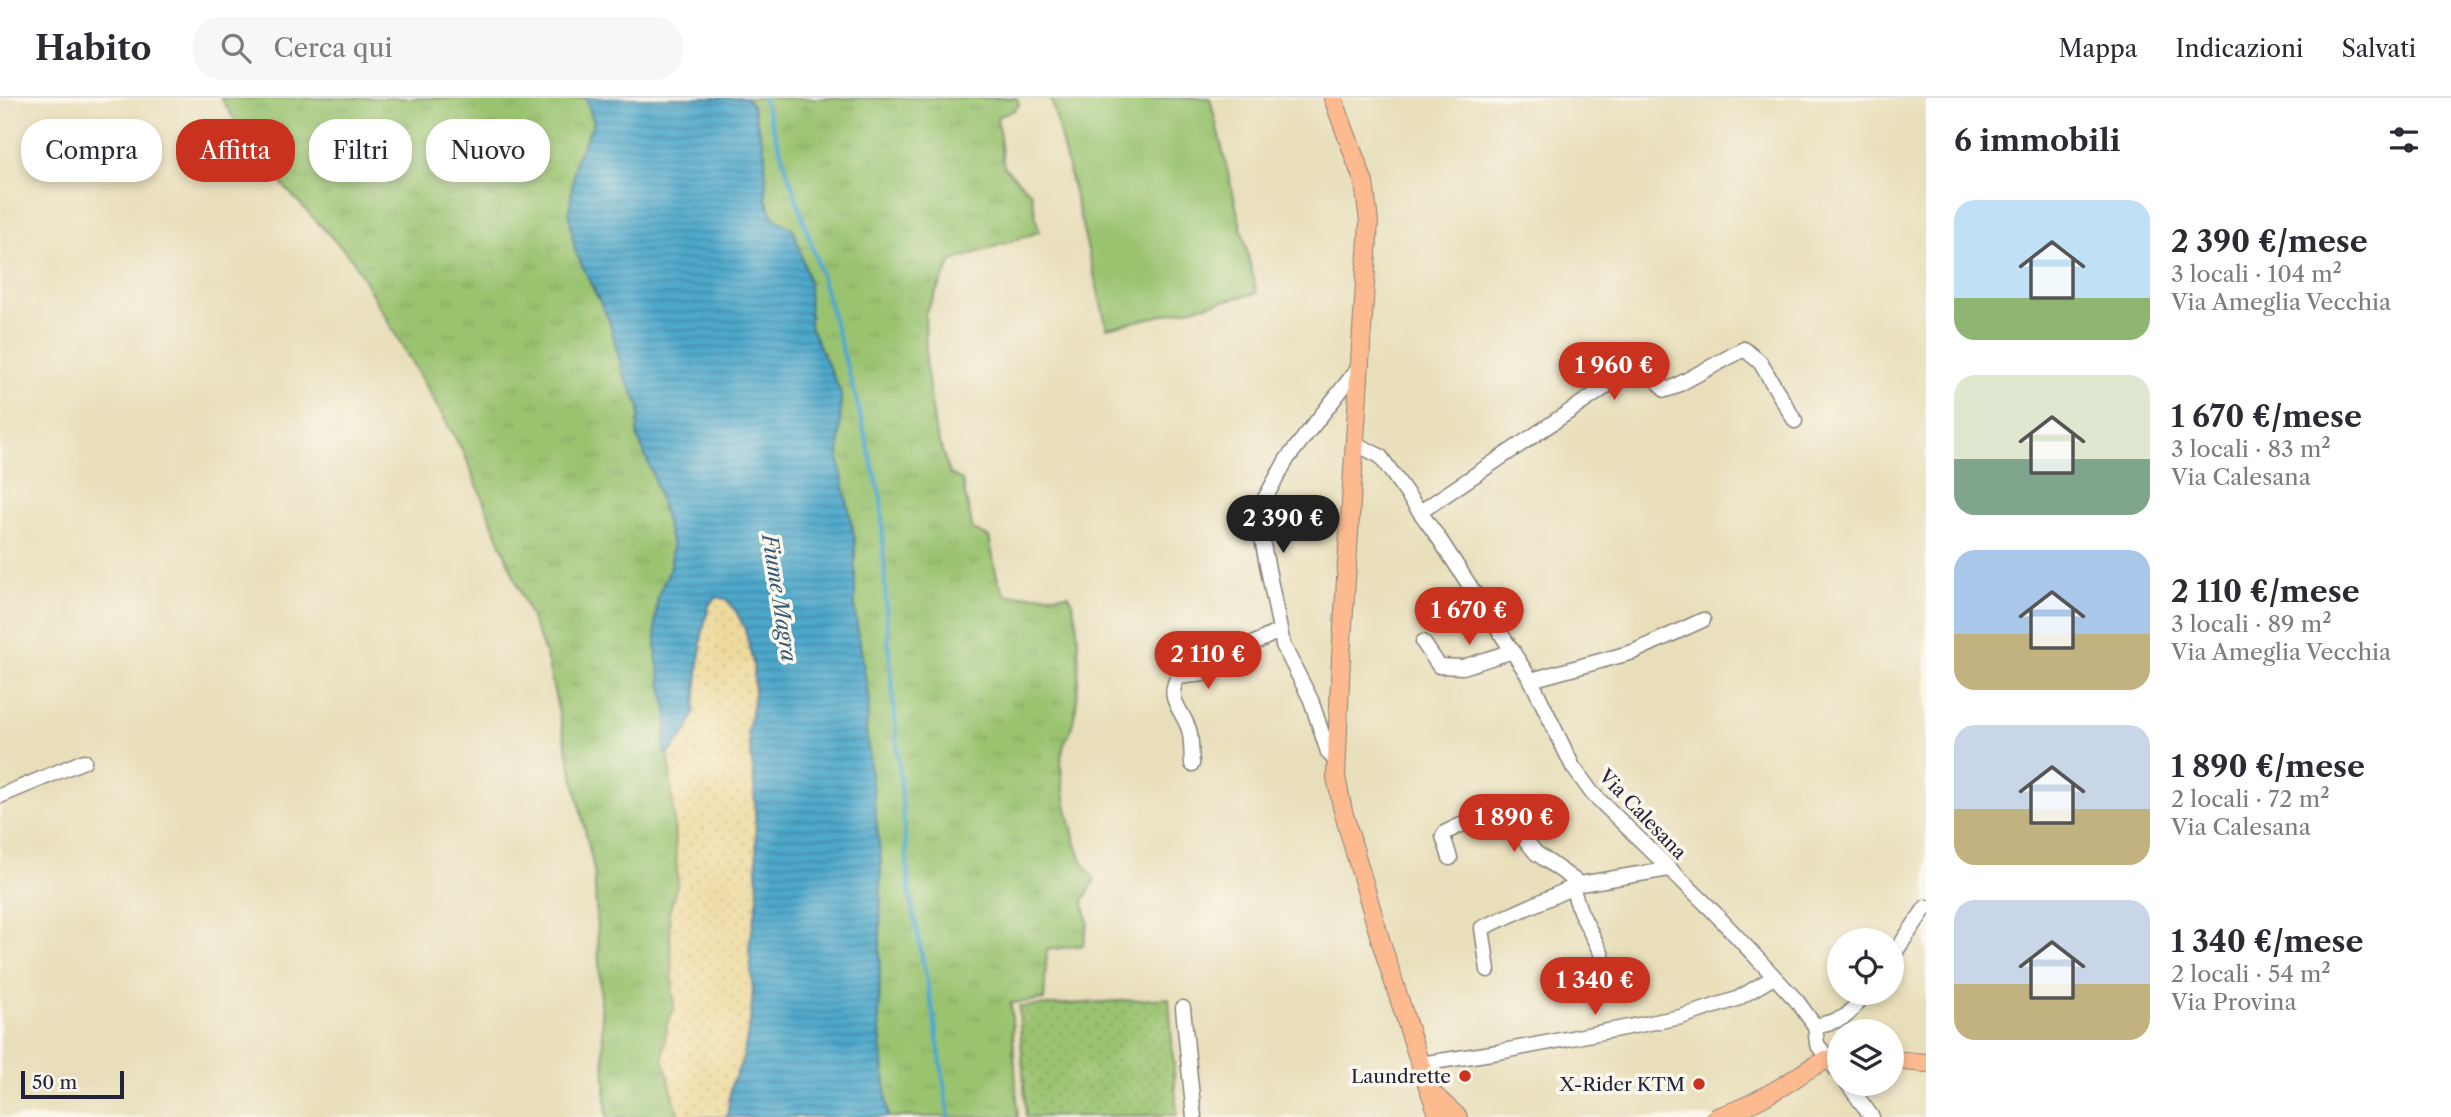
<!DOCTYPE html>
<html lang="it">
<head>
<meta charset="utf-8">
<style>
	:root { --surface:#fff; --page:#f7f7f7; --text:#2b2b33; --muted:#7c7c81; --line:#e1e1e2; --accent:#c8321e }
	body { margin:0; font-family:"Libre Caslon Text",serif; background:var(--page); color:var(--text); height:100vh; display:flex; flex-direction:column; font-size:26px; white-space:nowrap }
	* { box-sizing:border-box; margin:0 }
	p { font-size:23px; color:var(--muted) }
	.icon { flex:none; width:38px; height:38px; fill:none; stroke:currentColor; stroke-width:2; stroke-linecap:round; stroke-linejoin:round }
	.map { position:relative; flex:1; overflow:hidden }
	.drawer { display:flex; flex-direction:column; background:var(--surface); width:525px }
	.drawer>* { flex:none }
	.guide { position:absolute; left:21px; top:21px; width:665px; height:63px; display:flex; gap:14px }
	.tools { position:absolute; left:1827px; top:830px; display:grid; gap:14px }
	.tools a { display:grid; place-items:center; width:77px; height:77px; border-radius:50%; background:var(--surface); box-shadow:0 4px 10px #0003; font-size:35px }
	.scale { position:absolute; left:21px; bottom:18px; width:103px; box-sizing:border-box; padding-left:7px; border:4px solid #22223b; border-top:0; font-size:19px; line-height:24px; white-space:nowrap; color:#22223b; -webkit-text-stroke:5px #fbf7ec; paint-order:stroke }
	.price { position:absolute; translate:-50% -60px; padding:0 16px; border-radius:24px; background:var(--accent); color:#fff; font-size:23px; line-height:46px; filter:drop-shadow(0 2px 4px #0008) }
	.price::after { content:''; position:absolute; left:50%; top:42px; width:21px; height:16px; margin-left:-10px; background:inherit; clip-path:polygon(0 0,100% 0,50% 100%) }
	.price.on { background:#222; color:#fff }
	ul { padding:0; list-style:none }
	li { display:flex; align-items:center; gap:21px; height:175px; padding:0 28px }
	li span { display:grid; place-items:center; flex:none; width:196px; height:140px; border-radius:21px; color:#555 }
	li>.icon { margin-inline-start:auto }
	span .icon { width:84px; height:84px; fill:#fffc; stroke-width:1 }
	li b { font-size:30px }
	h2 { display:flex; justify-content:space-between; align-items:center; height:84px; padding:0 28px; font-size:30px }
	.pill { padding:0 24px; border-radius:28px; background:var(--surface); box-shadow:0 4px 10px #0003; font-size:24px; line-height:63px }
	.pill.on { background:var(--accent); color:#fff }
	header { display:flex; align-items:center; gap:42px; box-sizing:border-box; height:98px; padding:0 35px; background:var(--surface); border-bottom:2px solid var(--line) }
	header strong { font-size:33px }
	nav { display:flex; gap:38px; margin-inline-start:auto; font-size:24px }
	.search { width:490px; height:63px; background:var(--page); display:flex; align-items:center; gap:18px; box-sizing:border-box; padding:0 24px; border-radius:28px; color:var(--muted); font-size:26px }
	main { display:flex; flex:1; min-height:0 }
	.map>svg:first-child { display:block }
	.grass { fill:url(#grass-tufts); stroke:#5e7256; stroke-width:2 }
	.sand { fill:url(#sand-dots); stroke:#887e6c; stroke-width:2 }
	.park { fill:#9ac370; stroke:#5e7256; stroke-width:2 }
	.garden { fill:url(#garden-dots); stroke:#5e7256; stroke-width:2 }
	.water { fill:url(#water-rules); stroke:#386583; stroke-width:2 }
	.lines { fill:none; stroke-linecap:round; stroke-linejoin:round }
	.stream { stroke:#4ea8cb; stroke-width:4.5 }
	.minor-casing { stroke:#85807a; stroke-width:17 }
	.major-casing { stroke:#85807a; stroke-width:20 }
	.minor { stroke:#fff; stroke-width:14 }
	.major { stroke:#fcba8e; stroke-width:18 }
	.poi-dot { fill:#c8321e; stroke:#fbf7ec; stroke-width:2.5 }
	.labels { text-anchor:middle; stroke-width:7; stroke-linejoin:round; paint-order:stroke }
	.street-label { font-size:19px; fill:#22223b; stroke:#fbf7ec }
	.poi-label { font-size:19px; fill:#22223b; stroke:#fbf7ec; text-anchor:end }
	.water-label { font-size:21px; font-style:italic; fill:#345875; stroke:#fbf7ec }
</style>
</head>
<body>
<header>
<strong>Habito</strong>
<div class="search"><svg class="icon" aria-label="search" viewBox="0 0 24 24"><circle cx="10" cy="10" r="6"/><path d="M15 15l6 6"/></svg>Cerca qui</div>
<nav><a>Mappa</a><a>Indicazioni</a><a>Salvati</a></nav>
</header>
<main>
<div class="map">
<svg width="1926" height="1019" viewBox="0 0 1926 1019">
	<defs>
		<pattern id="grass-tufts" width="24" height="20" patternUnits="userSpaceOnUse" patternTransform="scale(1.75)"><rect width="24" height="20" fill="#9ac370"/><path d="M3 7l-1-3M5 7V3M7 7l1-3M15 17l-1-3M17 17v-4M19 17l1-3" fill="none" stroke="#84a762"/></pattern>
		<pattern id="sand-dots" width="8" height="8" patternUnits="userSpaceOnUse" patternTransform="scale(1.75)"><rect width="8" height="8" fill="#eeda9e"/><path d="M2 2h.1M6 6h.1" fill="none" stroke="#ccbb89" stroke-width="1.8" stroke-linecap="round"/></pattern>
		<pattern id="garden-dots" width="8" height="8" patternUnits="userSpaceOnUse" patternTransform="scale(1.75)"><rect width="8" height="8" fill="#9ac370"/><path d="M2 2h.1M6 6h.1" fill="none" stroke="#84a762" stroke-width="1.8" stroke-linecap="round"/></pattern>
		<pattern id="water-rules" width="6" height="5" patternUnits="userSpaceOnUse" patternTransform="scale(1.75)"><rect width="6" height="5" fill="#4ea8cb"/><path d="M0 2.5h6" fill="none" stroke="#4088a6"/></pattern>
	</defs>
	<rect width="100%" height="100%" fill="#fbf7ec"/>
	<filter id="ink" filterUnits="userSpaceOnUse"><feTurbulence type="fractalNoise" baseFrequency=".0143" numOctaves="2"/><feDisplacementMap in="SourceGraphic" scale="14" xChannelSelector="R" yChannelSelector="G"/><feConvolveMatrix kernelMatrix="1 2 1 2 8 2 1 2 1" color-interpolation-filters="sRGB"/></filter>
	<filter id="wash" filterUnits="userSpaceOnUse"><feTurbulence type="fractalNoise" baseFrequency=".00686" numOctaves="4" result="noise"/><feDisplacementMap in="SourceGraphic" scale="28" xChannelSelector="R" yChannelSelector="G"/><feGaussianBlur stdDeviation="1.57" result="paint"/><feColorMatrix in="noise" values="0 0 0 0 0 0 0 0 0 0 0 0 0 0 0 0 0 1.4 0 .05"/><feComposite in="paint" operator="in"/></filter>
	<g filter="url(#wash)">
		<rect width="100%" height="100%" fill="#e8deb9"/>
		<path class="grass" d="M221 0H586L594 25 575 64 589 183 609 222 623 275 640 309 637 337 652 374 672 447 671 468 658 498 655 526 657 563 668 617 664 655 669 656 678 784 669 815 674 910 667 927 663 959 679 1019H607L594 772 546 557 464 355 352 161 261 64Z
			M746 0H1017L1019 7 1015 12 997 19 1004 69 1031 95 1039 134 952 163 925 215 926 268 935 332 950 376 962 382 973 432 989 439 997 479 1005 497H1069C1082 524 1080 595 1073 624 1069 640 1061 646 1061 665 1061 687 1073 745 1083 764 1086 770 1091 776 1095 782L1083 803 1088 825 1083 847 1047 852 1044 902 1011 905 1018 1019H888L879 922 881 765 866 632 869 603 855 515V443L839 363 841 295 810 228 809 184 773 119 766 101 765 54 752 8Z"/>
		<path class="sand" d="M717 499 726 501 737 515 745 531 754 570V597L748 634 754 679 758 800 749 849 753 893 750 926 742 963 731 988 727 1019H679L663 959 667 927 674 910 669 815 678 784 669 656 688 631 694 615 702 536 709 507Z"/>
		<path class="park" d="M1051 0H1210L1257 195 1107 230Z"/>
		<path class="garden" d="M1169 900 1177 1017 1026 1019 1019 909Z"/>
		<path class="water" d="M586 0H746L752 7 765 54 766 101 773 119 794 132 809 184 810 228 841 295 839 363 855 443V515L869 603 866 632 881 765 879 922 888 1019H727L731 988 742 963 750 926 753 893 749 849 758 800 754 679 748 634 754 597V570L745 531 737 515 726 501 716 499 709 507 702 536 694 615 688 631 669 656 664 655 668 617 657 563 655 526 658 498 671 468 672 447 652 374 637 337 640 309 623 275 609 222 575 153 569 116 575 64 594 25Z"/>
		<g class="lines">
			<path class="stream" d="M763 0 816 160 854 293 881 401 887 527 910 798 934 919 949 1019"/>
		</g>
	</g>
	<g filter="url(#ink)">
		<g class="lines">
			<g class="minor-casing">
				<path id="minor" d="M1356 346 1380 358 1440 442 1531 582 1573 669 1592 695 1711 811 1797 903 1815 928 1817 946 1839 975
					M1420 414 1634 270 1642 268 1649 272 1665 292 1672 290 1744 251 1760 264 1795 323
					M1423 544 1439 568 1463 569 1513 553
					M1531 582 1633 554 1703 522
					M1336 664 1328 654 1311 602 1283 547 1260 431 1264 402 1287 361 1360 268
					M1192 666C1191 655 1192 642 1189 632 1183 612 1165 601 1178 579L1203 576 1230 557 1279 533
					M0 698 84 663
					M1450 760 1443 738 1446 734 1480 718 1499 717 1510 723 1536 755 1580 786
					M1572 789 1580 813 1602 857
					M1892 859 1926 809
					M1488 872 1482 830 1580 786 1669 771
					M1183 910 1194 1019
					M1815 928C1846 921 1848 920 1865 894
					M1420 966 1498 954 1681 919 1737 901 1774 879
					M1847 985 1872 1019"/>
			</g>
			<g class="major-casing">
				<path id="major" d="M1333 0 1364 85 1369 124 1341 559 1336 679 1343 713 1381 844 1420 966 1439 1019
					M1892 962 1926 965
					M1432 995 1458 1019
					M1717 1019C1740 1012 1761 1001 1781 989 1800 978 1818 961 1839 960"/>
			</g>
			<use href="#minor" class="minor"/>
			<use href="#major" class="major"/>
		</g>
	</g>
	<g class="poi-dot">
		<circle cx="1465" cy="978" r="7"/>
		<circle cx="1699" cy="986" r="7"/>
	</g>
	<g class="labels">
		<g class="street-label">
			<text transform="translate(1643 716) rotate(46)" y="7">Via Calesana</text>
		</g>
		<g class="poi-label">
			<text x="1451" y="985">Laundrette</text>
			<text x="1685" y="993">X-Rider KTM</text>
		</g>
		<g class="water-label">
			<text transform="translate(779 500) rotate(81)" y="7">Fiume Magra</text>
		</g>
	</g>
</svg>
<div class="tools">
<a><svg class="icon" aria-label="locate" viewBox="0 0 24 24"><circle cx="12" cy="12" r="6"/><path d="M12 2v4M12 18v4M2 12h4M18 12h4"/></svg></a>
<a><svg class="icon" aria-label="layers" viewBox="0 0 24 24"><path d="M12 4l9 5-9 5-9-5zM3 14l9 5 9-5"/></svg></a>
</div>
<div class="scale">50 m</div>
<b class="price" style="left:1614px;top:304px">1 960 €</b>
<b class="price on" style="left:1283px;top:457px">2 390 €</b>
<b class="price" style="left:1469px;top:549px">1 670 €</b>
<b class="price" style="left:1208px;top:593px">2 110 €</b>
<b class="price" style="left:1514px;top:756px">1 890 €</b>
<b class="price" style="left:1595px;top:919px">1 340 €</b>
<div class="guide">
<a class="pill">Compra</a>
<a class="pill on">Affitta</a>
<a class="pill">Filtri</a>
<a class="pill">Nuovo</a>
</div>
</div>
<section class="drawer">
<h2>6 immobili<svg class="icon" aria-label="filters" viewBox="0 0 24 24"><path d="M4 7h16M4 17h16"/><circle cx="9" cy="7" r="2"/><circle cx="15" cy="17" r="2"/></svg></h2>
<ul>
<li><span style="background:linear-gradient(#bfe0f5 70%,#8fb573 0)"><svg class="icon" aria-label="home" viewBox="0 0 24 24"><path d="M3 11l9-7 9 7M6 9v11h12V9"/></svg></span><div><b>2 390 €/mese</b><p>3 locali · 104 m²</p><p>Via Ameglia Vecchia</p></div></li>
<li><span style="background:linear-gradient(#dfe7d0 60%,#7fa58c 0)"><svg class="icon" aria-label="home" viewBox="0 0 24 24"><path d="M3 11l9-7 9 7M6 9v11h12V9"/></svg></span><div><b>1 670 €/mese</b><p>3 locali · 83 m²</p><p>Via Calesana</p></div></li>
<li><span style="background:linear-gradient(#a9c7e8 60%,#c2b280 0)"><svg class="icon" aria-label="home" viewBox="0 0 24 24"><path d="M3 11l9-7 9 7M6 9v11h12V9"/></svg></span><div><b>2 110 €/mese</b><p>3 locali · 89 m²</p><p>Via Ameglia Vecchia</p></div></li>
<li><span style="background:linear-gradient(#c9d6e8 60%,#c2b280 0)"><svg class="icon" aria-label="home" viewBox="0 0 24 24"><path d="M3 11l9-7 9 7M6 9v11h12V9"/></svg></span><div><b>1 890 €/mese</b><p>2 locali · 72 m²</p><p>Via Calesana</p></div></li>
<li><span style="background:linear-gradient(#c9d6e8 60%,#c2b280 0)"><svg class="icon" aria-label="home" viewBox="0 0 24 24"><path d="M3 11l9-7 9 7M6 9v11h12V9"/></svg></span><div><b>1 340 €/mese</b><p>2 locali · 54 m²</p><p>Via Provina</p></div></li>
</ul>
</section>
</main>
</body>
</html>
